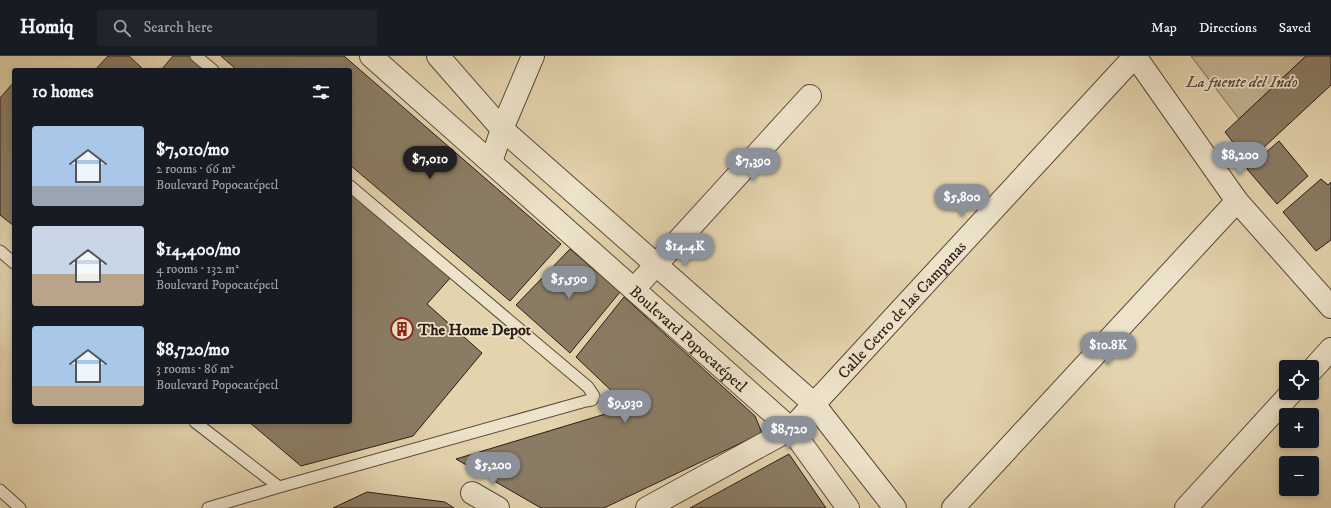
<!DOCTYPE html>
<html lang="en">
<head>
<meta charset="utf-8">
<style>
	:root { --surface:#171b24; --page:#20242c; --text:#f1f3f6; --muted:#9ea1a6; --line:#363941; --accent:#8c9099 }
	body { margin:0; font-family:"IM FELL DW Pica",serif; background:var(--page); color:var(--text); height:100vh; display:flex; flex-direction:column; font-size:15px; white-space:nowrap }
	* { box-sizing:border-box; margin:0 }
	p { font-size:13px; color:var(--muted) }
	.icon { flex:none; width:22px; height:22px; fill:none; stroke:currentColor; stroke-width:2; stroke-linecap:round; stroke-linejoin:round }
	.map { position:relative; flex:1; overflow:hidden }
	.drawer { position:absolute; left:12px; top:12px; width:340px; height:356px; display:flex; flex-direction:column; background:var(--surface); border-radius:4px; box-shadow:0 2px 6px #0003 }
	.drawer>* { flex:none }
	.tools { position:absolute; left:1279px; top:304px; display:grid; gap:8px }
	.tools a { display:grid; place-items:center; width:40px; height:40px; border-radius:4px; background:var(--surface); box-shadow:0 2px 6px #0003; font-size:20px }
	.price { position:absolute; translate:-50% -34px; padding:0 9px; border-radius:14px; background:var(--accent); color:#fff; font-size:13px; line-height:26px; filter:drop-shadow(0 1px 2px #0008) }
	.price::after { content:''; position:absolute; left:50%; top:24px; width:12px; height:9px; margin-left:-6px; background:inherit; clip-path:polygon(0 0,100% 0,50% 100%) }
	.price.active { background:#222; color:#fff }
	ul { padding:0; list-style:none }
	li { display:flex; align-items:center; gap:12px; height:100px; padding:0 20px }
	li span { display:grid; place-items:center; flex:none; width:112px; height:80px; border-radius:4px; color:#555 }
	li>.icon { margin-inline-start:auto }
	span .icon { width:48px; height:48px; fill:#fffc; stroke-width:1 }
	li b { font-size:17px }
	h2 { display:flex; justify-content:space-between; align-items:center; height:48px; padding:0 20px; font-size:17px }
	header { display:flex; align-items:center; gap:24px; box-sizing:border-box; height:56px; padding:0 20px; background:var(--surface); border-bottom:1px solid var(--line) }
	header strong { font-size:19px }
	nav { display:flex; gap:22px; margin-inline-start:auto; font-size:14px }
	.search { width:280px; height:36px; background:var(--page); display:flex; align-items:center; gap:10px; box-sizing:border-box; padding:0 14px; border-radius:4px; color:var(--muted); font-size:15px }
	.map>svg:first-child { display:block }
	.green { fill:#c4b594; stroke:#766854 }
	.building { fill:#8a7c64; stroke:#291c14 }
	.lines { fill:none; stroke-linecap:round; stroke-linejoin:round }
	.service-casing { stroke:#584a3a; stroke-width:13 }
	.minor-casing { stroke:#584a3a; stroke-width:24 }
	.tertiary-casing { stroke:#584a3a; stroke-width:24 }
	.service { stroke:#ede3ca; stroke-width:11 }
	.minor { stroke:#ede3ca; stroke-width:22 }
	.tertiary { stroke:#ede3ca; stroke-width:22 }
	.labels { text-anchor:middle; stroke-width:3.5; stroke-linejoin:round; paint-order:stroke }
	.park-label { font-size:16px; font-style:italic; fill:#584a3a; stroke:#ede3ca }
	.street-label { font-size:16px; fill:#291c14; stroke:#ede3ca }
	.poi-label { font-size:16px; font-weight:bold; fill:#291c14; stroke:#ede3ca; text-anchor:start }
</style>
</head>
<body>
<header>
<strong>Homiq</strong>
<div class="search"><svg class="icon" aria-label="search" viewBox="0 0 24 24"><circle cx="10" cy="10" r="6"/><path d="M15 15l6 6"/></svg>Search here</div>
<nav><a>Map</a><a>Directions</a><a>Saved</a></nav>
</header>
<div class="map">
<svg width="1331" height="452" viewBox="0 0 1331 452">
	<rect width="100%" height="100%" fill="#e4d4ae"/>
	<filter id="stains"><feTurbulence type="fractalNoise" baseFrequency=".005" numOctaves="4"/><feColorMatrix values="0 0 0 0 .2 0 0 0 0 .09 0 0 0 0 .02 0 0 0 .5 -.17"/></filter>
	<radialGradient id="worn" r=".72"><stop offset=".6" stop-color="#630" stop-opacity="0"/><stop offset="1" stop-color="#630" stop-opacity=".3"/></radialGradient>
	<path class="green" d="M1191 0H1306L1239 63Z"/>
	<path class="building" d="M108 0H129L144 14H95Z
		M173 0H191L207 14H161Z
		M221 0H344L561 188 510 245 350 109V14H237Z
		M1306 0H1331V29L1248 106 1225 76Z
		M14 26V170L0 159V42Z
		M1279 85 1308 120 1277 148 1247 113Z
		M1321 123 1328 129 1331 126V184L1316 195 1283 156Z
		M350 135 451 221 427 248 482 297 413 380 301 410 249 366H350Z
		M570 193 620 236 570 297 516 249Z
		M624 241 755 360 762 377 604 452H541L456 403 612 356 615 353 613 348 620 343 576 301Z
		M789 398 826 452H690Z
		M367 436 445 446 454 452H333Z"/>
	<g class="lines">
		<g class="service-casing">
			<path id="service" d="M196 0 213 14
				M0 195 14 207
				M195 366 279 431 208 452
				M279 431 586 345 592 344 594 340 588 331 350 130
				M0 434 20 452"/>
		</g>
		<g class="minor-casing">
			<g id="minor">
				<path d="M491 106 502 73 533 0"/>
				<path d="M634 233 810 40"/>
				<path d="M1312 314 1331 293"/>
				<path d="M472 437 498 452"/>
				<path id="s1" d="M647 452 791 373 1135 0"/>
				<path d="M953 452 1237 145"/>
				<path d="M1186 452 1291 337"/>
			</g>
		</g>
		<g class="tertiary-casing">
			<g id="tertiary">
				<path id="s2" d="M371 0 791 373 848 452"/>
				<path d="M438 0 502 73 813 347 895 452"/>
				<path d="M1135 0 1237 145 1331 251"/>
			</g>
		</g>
		<use href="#service" class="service"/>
		<use href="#minor" class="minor"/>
		<use href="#tertiary" class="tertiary"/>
	</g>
	<defs>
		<g id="building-ring" transform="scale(1.15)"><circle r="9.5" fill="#ede3ca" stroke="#8f2418" stroke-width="1.5"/><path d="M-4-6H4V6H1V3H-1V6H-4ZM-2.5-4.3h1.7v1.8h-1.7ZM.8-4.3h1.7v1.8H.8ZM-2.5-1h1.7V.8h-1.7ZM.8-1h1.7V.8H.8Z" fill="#8f2418"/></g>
	</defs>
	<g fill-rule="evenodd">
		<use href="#building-ring" x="402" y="273"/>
	</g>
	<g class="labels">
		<g class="park-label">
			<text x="1242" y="31">La fuente del Indo</text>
		</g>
		<g class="street-label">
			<text dy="6" stroke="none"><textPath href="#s1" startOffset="327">Calle Cerro de las Campanas</textPath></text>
			<text dy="6" stroke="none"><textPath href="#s2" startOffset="425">Boulevard Popocatépetl</textPath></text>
		</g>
		<g class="poi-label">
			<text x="418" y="279">The Home Depot</text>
		</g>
	</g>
	<rect width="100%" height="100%" filter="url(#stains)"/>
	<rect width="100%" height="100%" fill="url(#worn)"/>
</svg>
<div class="tools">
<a><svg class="icon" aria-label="locate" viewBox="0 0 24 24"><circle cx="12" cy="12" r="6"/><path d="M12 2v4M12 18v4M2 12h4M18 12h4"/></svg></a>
<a>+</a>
<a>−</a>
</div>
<b class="price" style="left:1240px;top:120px">$8,200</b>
<b class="price active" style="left:430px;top:124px">$7,010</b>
<b class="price" style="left:753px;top:126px">$7,390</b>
<b class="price" style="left:962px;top:162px">$5,800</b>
<b class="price" style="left:685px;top:211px">$14.4K</b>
<b class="price" style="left:569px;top:244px">$5,590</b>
<b class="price" style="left:1108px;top:310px">$10.8K</b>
<b class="price" style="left:625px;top:368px">$9,930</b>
<b class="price" style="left:789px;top:394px">$8,720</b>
<b class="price" style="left:493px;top:430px">$5,200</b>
<section class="drawer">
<h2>10 homes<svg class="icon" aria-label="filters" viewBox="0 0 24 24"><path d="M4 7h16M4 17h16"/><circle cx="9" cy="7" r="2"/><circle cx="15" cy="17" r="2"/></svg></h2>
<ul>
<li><span style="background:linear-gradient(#a9c7e8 75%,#9aa5b1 0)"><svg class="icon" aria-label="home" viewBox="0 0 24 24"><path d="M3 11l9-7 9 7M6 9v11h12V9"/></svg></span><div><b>$7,010/mo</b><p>2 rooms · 66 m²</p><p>Boulevard Popocatépetl</p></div></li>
<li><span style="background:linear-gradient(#c9d6e8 60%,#b9a48a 0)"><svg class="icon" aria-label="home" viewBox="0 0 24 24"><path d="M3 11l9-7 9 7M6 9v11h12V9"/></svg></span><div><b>$14,400/mo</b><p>4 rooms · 132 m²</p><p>Boulevard Popocatépetl</p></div></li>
<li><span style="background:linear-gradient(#a9c7e8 75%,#b9a48a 0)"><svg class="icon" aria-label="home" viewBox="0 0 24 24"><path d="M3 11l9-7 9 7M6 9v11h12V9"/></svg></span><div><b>$8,720/mo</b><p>3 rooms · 86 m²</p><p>Boulevard Popocatépetl</p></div></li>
</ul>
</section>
</div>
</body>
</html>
